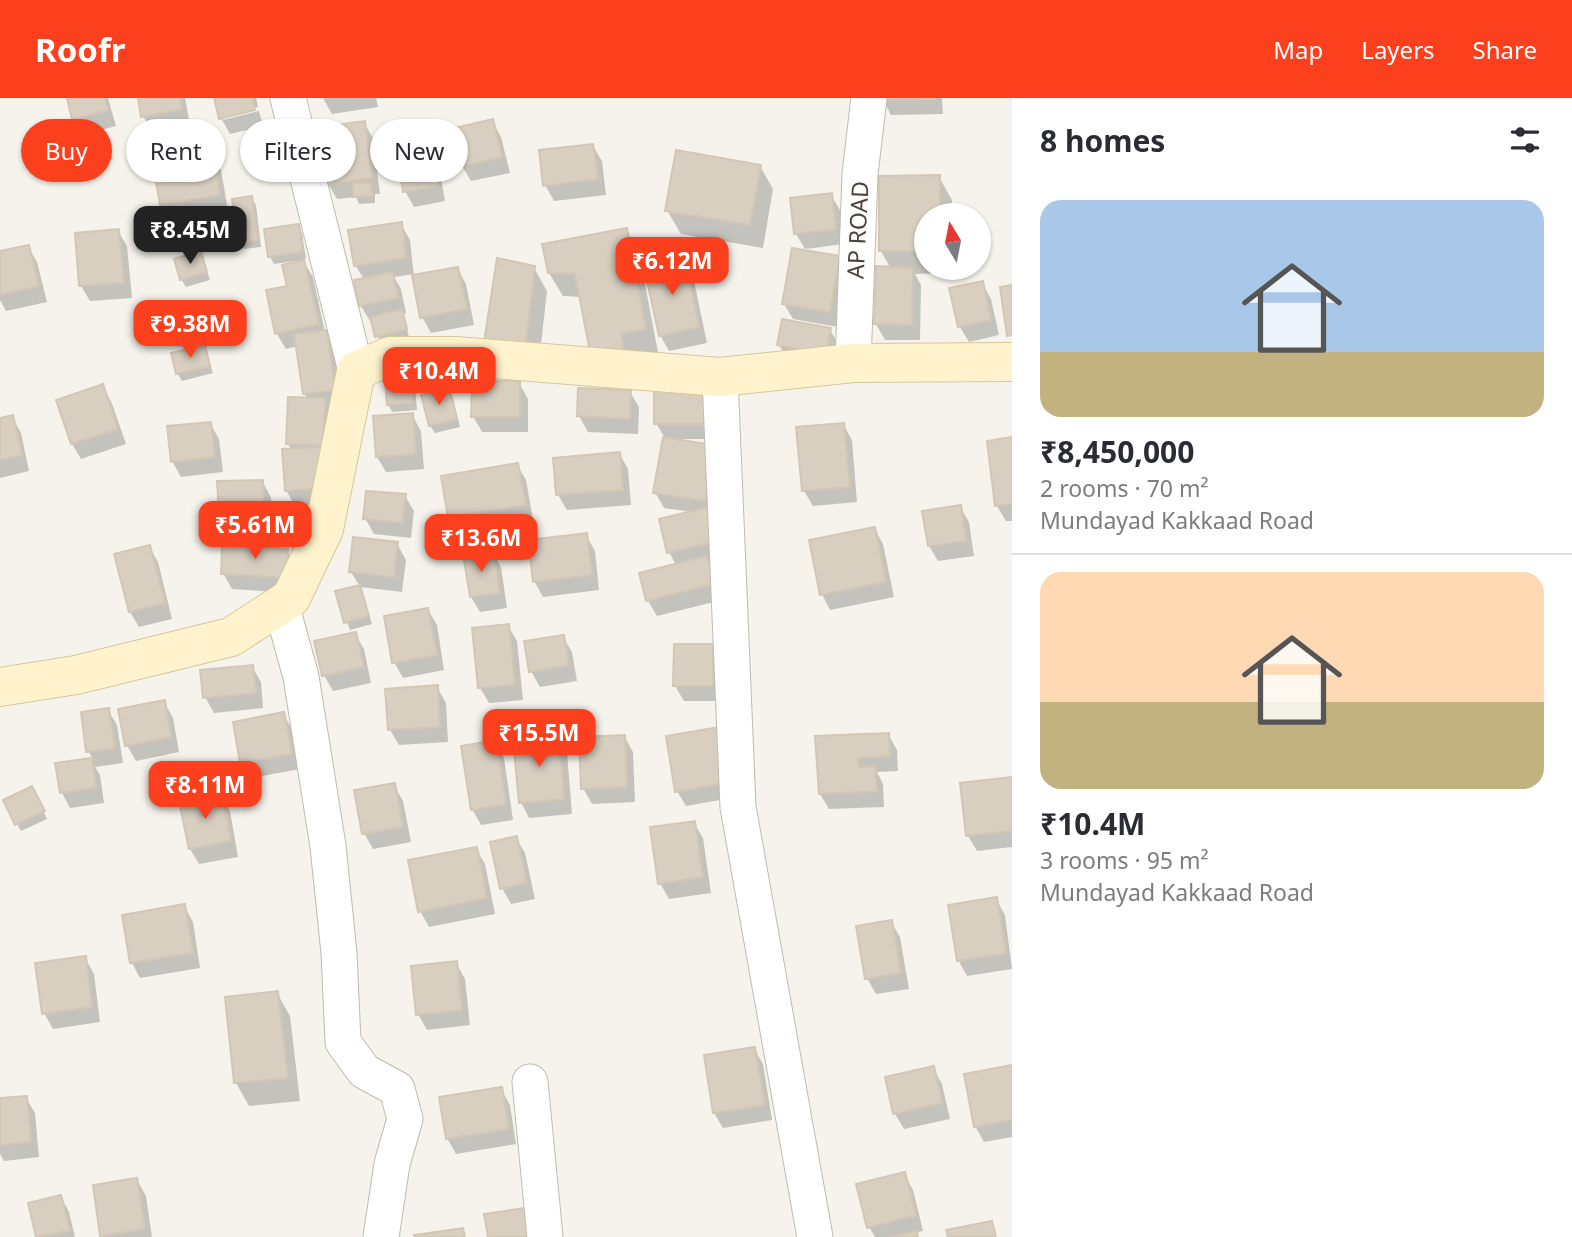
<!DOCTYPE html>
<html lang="en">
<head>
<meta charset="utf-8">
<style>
	:root { --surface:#fff; --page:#f7f7f7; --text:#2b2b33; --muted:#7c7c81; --line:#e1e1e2; --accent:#fc3f1d }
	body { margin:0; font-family:"Noto Sans",sans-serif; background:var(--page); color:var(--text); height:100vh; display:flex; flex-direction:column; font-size:26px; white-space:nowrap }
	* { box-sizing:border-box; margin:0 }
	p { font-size:23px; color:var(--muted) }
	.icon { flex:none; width:38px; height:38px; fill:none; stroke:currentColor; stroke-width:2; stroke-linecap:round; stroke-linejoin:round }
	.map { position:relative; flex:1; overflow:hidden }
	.panel { display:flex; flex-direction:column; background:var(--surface); width:560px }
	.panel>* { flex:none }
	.hud { position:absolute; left:21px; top:21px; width:665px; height:63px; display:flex; gap:14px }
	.needle { width:46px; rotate:350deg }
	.fabs { position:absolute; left:914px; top:105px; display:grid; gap:14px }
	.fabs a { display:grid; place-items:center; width:77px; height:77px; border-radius:50%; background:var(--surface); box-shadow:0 2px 5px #0004; font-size:35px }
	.price { position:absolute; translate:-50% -60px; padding:0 16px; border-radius:14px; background:var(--accent); color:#fff; font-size:23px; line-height:46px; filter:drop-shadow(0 2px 4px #0008) }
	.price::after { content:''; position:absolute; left:50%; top:42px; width:21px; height:16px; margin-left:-10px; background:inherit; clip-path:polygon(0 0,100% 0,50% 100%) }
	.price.on { background:#222; color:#fff }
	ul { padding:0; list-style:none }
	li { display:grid; align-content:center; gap:14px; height:371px; padding:0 28px }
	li+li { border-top:2px solid var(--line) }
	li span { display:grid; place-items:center; height:217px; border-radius:21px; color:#555 }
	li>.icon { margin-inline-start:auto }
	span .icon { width:126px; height:126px; fill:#fffc; stroke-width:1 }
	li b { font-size:30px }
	h2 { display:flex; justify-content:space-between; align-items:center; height:84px; padding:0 28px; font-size:30px }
	.chip { padding:0 24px; border-radius:32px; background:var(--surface); box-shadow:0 2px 5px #0004; font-size:24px; line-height:63px }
	.chip.on { background:var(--accent); color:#fff }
	header { display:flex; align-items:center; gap:42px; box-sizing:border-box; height:98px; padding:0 35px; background:var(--accent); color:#fff }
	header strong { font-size:33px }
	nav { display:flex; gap:38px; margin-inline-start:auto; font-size:24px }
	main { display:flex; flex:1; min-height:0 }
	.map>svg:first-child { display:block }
	.shadow { fill:#0003 }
	.building { fill:#d8cfc1; stroke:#d3c7b4; stroke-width:2 }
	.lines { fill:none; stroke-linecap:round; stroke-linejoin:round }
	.street-casing { stroke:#c2bbae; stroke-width:37 }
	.secondary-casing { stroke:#d6c79b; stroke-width:40 }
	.street { stroke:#fff; stroke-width:35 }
	.secondary { stroke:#fff3cd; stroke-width:38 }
	.labels { text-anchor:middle; stroke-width:5; stroke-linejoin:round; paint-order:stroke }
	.street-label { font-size:23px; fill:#4b4439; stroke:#fff }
</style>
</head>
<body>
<header>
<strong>Roofr</strong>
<nav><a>Map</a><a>Layers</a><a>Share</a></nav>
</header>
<main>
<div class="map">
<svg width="1012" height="1139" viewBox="0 0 1012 1139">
	<rect width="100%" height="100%" fill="#f6f3ec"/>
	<path class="shadow" d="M68 0H108L116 28 83 37 74 21Z
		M140 0H185L190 27 152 33 143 18Z
		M216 0H256L258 9 223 18V22L259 13 263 28 230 36 221 20Z
		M323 0H376L378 9 332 16Z
		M882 0H942L943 16 891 17Z
		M492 23 501 39 510 75 471 83 462 68Z
		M364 25 373 40 380 96H375V105L359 106 356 99 337 101 328 86Z
		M429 47 438 63 445 103 414 109 405 93Z
		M593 48 602 63 606 97 554 103 545 87Z
		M212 56 221 72 228 112 171 122 162 107 155 66Z
		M760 68 773 91 763 150 681 136 667 112Z
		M939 79 952 102V117H926V170H953V175L915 176 921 187 920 242H885L876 226 891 171 881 153Z
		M831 97 840 112 844 146 805 151 796 136 792 102Z
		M251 100 256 107 261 149 244 151 240 144Z
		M401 126 410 142 414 178 457 170 466 186 474 227 431 235 422 219 414 176 394 179 401 191 406 215 403 216 409 239 381 246 373 223H370L361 208 356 183 364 181 355 167Z
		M298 128 302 135 306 161H302L313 179 325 234 335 249 342 307 328 309 333 317 332 405 295 408 286 392 292 352 288 346 308 301 304 295 298 248 286 251 277 236 296 165 295 163 274 166 270 159Z
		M626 132 639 155 658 254 633 259 636 275 581 199 563 198 549 175Z
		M118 133 127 148 132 200 90 203 81 188 76 137Z
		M28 149 37 164 47 204 6 213 0 202V155Z
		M201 155 210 182 186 189 181 181Z
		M838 160 847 175 838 229 793 221 784 206Z
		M684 162 693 178 707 245 669 253 660 237Z
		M534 170 547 193 538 273 486 244Z
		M982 185 991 201 999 237 969 244 960 229 952 192Z
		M830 232 839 247 788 262 779 247Z
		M204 249 213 275 182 283 177 275Z
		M411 283 415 290 417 312 392 314 388 306Z
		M519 285 528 301V334H482L473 318Z
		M102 288 111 303 126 346 81 361 72 346Z
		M448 292 453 300 460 329 435 335 430 328 423 299Z
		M704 293 712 341H679V343L713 349 725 459 708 463 715 476 722 502 657 518 648 503 641 476 676 467 669 454 693 414 664 410 655 394 665 340 656 325Z
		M630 294 639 309 638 336 588 334 579 318Z
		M412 317 421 333 424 371 386 374 377 359Z
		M12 319 21 335 29 373 0 380V322Z
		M210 325 219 341 223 374 181 379 172 363Z
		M843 326 852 342 857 404 813 408 804 393 798 330Z
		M1012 341V423H1006L997 408Z
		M619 355 628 371 631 407 567 412 558 397Z
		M517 367 526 382 533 422 459 435 450 420 443 380Z
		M262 383 271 399 272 430 229 432 220 416Z
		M405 398 414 413 411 440 374 436 365 420Z
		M960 409 969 424 974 458 938 463 929 448Z
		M874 430 883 446 894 499 830 512 822 496Z
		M586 437 595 453 599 492 543 499 534 483Z
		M397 446 406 462 402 494 360 489 372 526 350 532 337 495 360 489 351 474Z
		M149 449 158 464 172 521 139 529 130 514Z
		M287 453 296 468 295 495 232 491 223 475Z
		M492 453 501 469 507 510 480 514 471 499 465 458Z
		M428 512 437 527 444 572 403 580 394 564Z
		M508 528 517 543 523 602 489 605 480 590Z
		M355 536 364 551 371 585 333 593 324 577Z
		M563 539 572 554 577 583 540 589 531 573Z
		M712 548 721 563V603H684L675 588Z
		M252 569 261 584 263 610 214 615 205 599Z
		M437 589 446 605 448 644 399 647 390 632Z
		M164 604 173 620 179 654 136 663 127 647Z
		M108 612 117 627 123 665 95 669 100 677 104 705 70 710 62 695 57 667 93 661 88 653Z
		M283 616 292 631 300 671 251 680 242 665 235 626Z
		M888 636 897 652 898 673 877 674 883 686 884 709 829 711 820 696 817 640Z
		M624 638 633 654 635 704 592 706 583 690Z
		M558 639 567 654 572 716 529 720 521 704Z
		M668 640 737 699 686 708 677 693Z
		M495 644 504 660 513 722 481 727 472 711Z
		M1012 681V749L977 753 968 738Z
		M394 687 403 703 411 744 373 751 364 735Z
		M36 697 47 721 21 733 17 726Z
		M221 697 230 713 238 759 199 766 190 751Z
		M694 725 703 740 711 795 669 801 660 785Z
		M516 740 525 755 535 801 511 806 502 790Z
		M476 751 485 766 495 816 429 829 420 813Z
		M996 801 1005 817 1012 871 967 878 958 862Z
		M184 808 193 824 200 870 140 880 132 865Z
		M891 824 900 839 909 891 876 896 867 880Z
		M85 860 94 876 100 924 53 931 44 915Z
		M456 865 465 881 470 927 427 932 418 916Z
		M277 895 290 918 300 1003 249 1008 236 985 226 900Z
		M754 951 763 966 772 1022 723 1030 714 1015Z
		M1012 969V1039L984 1044 975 1028Z
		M933 970 942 986 950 1021 904 1031 895 1016Z
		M501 991 510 1007 516 1046 456 1056 447 1040Z
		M26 1000 35 1015 39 1059 4 1063 0 1056V1002Z
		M904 1076 913 1092 923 1133 915 1135 918 1139H875L869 1129Z
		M137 1082 146 1098 152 1139H103L102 1137Z
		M61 1099 69 1114 75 1139H38L30 1106Z"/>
	<path class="building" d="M67 0H105L108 12 72 22Z
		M138 0H180L182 11 141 19Z
		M214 0H252L255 12 219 21Z
		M880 0H935V1L880 2Z
		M493 21 502 59 460 69 451 31Z
		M365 23 372 80 326 87 319 29Z
		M430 45 438 88 403 94 396 51Z
		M593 46 598 81 543 88 539 52Z
		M676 52 761 67 750 127 665 113Z
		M213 54 220 97 160 107 153 65Z
		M940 77V117H926V153H879V78Z
		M353 85H371L372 98 353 99Z
		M832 95 836 131 794 136 790 100Z
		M252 98 258 142 238 145 232 101Z
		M402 124 406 160 354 168 348 132Z
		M299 126 303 154 268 159 264 131Z
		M627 130 646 231 621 236 624 252 591 259 575 176 548 175 542 146Z
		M119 131 124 185 79 188 75 135Z
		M29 147 39 188 0 197V153Z
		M792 150 840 158 830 214 782 206Z
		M201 153 207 174 180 182 174 161Z
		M497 160 535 168 525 251 484 244Z
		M685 160 699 229 659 238 644 169Z
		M304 162 319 226 275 236 266 192 287 188 282 167Z
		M876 168 913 170 912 227 874 226Z
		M458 169 467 211 420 220 412 177Z
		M393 174 398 200 359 208 354 182Z
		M983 183 991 222 958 229 949 190Z
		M1012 187V237L1007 238 1000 189Z
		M402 211 407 231 375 239 370 219Z
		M782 221 831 230 826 256 777 247Z
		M327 232 335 292 303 296 294 236Z
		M205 247 210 268 176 276 171 255Z
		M412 281 413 305 387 307 385 282Z
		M472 283H520V319H471Z
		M103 286 118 331 71 346 56 302Z
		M449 290 457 321 429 328 421 297Z
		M578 290 631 292 630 321 577 318Z
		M654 291H705V326H654Z
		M288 299 325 300 323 348 286 346Z
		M413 315 416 356 376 359 373 318Z
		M13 317 22 357 0 362V320Z
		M211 324 215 359 171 364 167 328Z
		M844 325 850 389 802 393 796 329Z
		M663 339 714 347 705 403 653 395Z
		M1012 339V406L995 408 987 343Z
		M321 349 324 390 285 393 282 351Z
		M620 354 623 392 556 397 553 360Z
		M518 365 526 407 448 420 441 378Z
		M263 382 264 415 219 417 217 383Z
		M366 393 406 396 403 425 363 421Z
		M961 407 966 443 928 448 922 413Z
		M709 409 717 443 667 455 659 421Z
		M875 429 886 484 820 497 809 442Z
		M587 435 592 477 533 484 528 442Z
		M353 439 398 444 394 479 349 474Z
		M150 447 165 505 129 514 114 456Z
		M222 447 288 451 287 480 221 476Z
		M493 452 500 495 470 499 463 456Z
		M707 458 714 486 646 503 639 475Z
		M360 487 369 518 344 525 335 493Z
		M428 510 437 557 392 565 384 518Z
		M509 526 515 587 478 590 472 530Z
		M356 534 364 569 322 578 314 543Z
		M564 537 569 567 529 574 524 543Z
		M674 546H713V588H673Z
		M253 567 256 595 203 600 200 572Z
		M438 587 440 629 388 632 385 591Z
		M165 602 171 639 125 648 118 611Z
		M109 610 115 650 86 654 81 614Z
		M284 614 292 656 240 665 233 624Z
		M720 629 730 684 675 694 666 638Z
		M889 635 890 658 858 660 859 669 875 668 877 693 819 696 815 638Z
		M559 637 564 701 519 705 513 641Z
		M625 637 627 689 581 691 579 639Z
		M496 642 506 706 471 712 461 648Z
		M92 660 96 690 60 695 55 665Z
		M1012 679V733L966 738 960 685Z
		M395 685 403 729 362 736 354 692Z
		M32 688 45 713 15 727 3 702Z
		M222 695 231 743 189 751 179 704Z
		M695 723 703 779 658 786 650 729Z
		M517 738 527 785 500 791 490 744Z
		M477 749 487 800 418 814 408 762Z
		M997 799 1006 855 957 863 948 807Z
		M185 806 193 855 130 865 122 817Z
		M892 822 901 875 865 881 856 828Z
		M86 858 92 909 42 916 35 865Z
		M457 863 462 912 416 917 411 868Z
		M278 893 288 980 234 985 225 899Z
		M755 949 765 1007 713 1015 704 957Z
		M1012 967V1022L974 1029 964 976Z
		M934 968 942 1005 893 1016 885 979Z
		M502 989 509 1031 446 1041 439 999Z
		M27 998 31 1044 0 1047V1000Z
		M905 1074 916 1117 867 1130 856 1086Z
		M137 1080 145 1131 100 1138 93 1087Z
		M61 1097 70 1133 36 1139 28 1105Z
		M525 1110 529 1139H488L484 1116Z
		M992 1123 996 1139H948L946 1132Z
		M463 1130 465 1139H415L414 1137Z
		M917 1133 918 1139H889Z"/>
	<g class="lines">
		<g class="street-casing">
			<path id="street" d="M288 0 356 273
				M853 265 860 76 869 0
				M720 279 738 709 815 1139
				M281 506 301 579 328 748 339 855 343 944 364 973 397 991 405 1021 392 1066 381 1139
				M530 984 545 1139"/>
		</g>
		<g class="secondary-casing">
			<path id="secondary" d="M0 589 76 577 231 539 291 500 324 431 356 273 390 258H456L720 279 853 265 1012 264"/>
		</g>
		<use href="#street" class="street"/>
		<use href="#secondary" class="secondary"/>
	</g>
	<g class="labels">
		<g class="street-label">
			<text transform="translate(858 132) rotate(-87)" y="8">AP ROAD</text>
		</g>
	</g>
</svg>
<div class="fabs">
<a><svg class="needle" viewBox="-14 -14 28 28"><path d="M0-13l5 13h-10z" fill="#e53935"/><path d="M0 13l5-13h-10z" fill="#7c7c81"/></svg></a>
</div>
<b class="price on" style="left:190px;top:168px">₹8.45M</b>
<b class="price" style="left:672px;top:199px">₹6.12M</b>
<b class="price" style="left:190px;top:262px">₹9.38M</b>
<b class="price" style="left:439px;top:309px">₹10.4M</b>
<b class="price" style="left:255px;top:463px">₹5.61M</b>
<b class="price" style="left:481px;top:476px">₹13.6M</b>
<b class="price" style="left:539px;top:671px">₹15.5M</b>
<b class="price" style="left:205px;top:723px">₹8.11M</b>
<div class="hud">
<a class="chip on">Buy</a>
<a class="chip">Rent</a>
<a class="chip">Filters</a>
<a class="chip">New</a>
</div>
</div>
<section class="panel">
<h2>8 homes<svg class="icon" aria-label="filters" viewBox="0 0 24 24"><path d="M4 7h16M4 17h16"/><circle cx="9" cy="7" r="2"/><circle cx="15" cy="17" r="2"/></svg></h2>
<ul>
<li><span style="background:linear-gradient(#a9c7e8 70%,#c2b280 0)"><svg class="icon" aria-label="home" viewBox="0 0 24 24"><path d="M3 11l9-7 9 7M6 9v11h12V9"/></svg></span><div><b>₹8,450,000</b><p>2 rooms · 70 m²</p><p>Mundayad Kakkaad Road</p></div></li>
<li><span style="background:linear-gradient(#ffd9b3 60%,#c2b280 0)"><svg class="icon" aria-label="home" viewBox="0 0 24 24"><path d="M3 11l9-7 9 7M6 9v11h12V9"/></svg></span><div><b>₹10.4M</b><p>3 rooms · 95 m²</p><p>Mundayad Kakkaad Road</p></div></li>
</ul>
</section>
</main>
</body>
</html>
